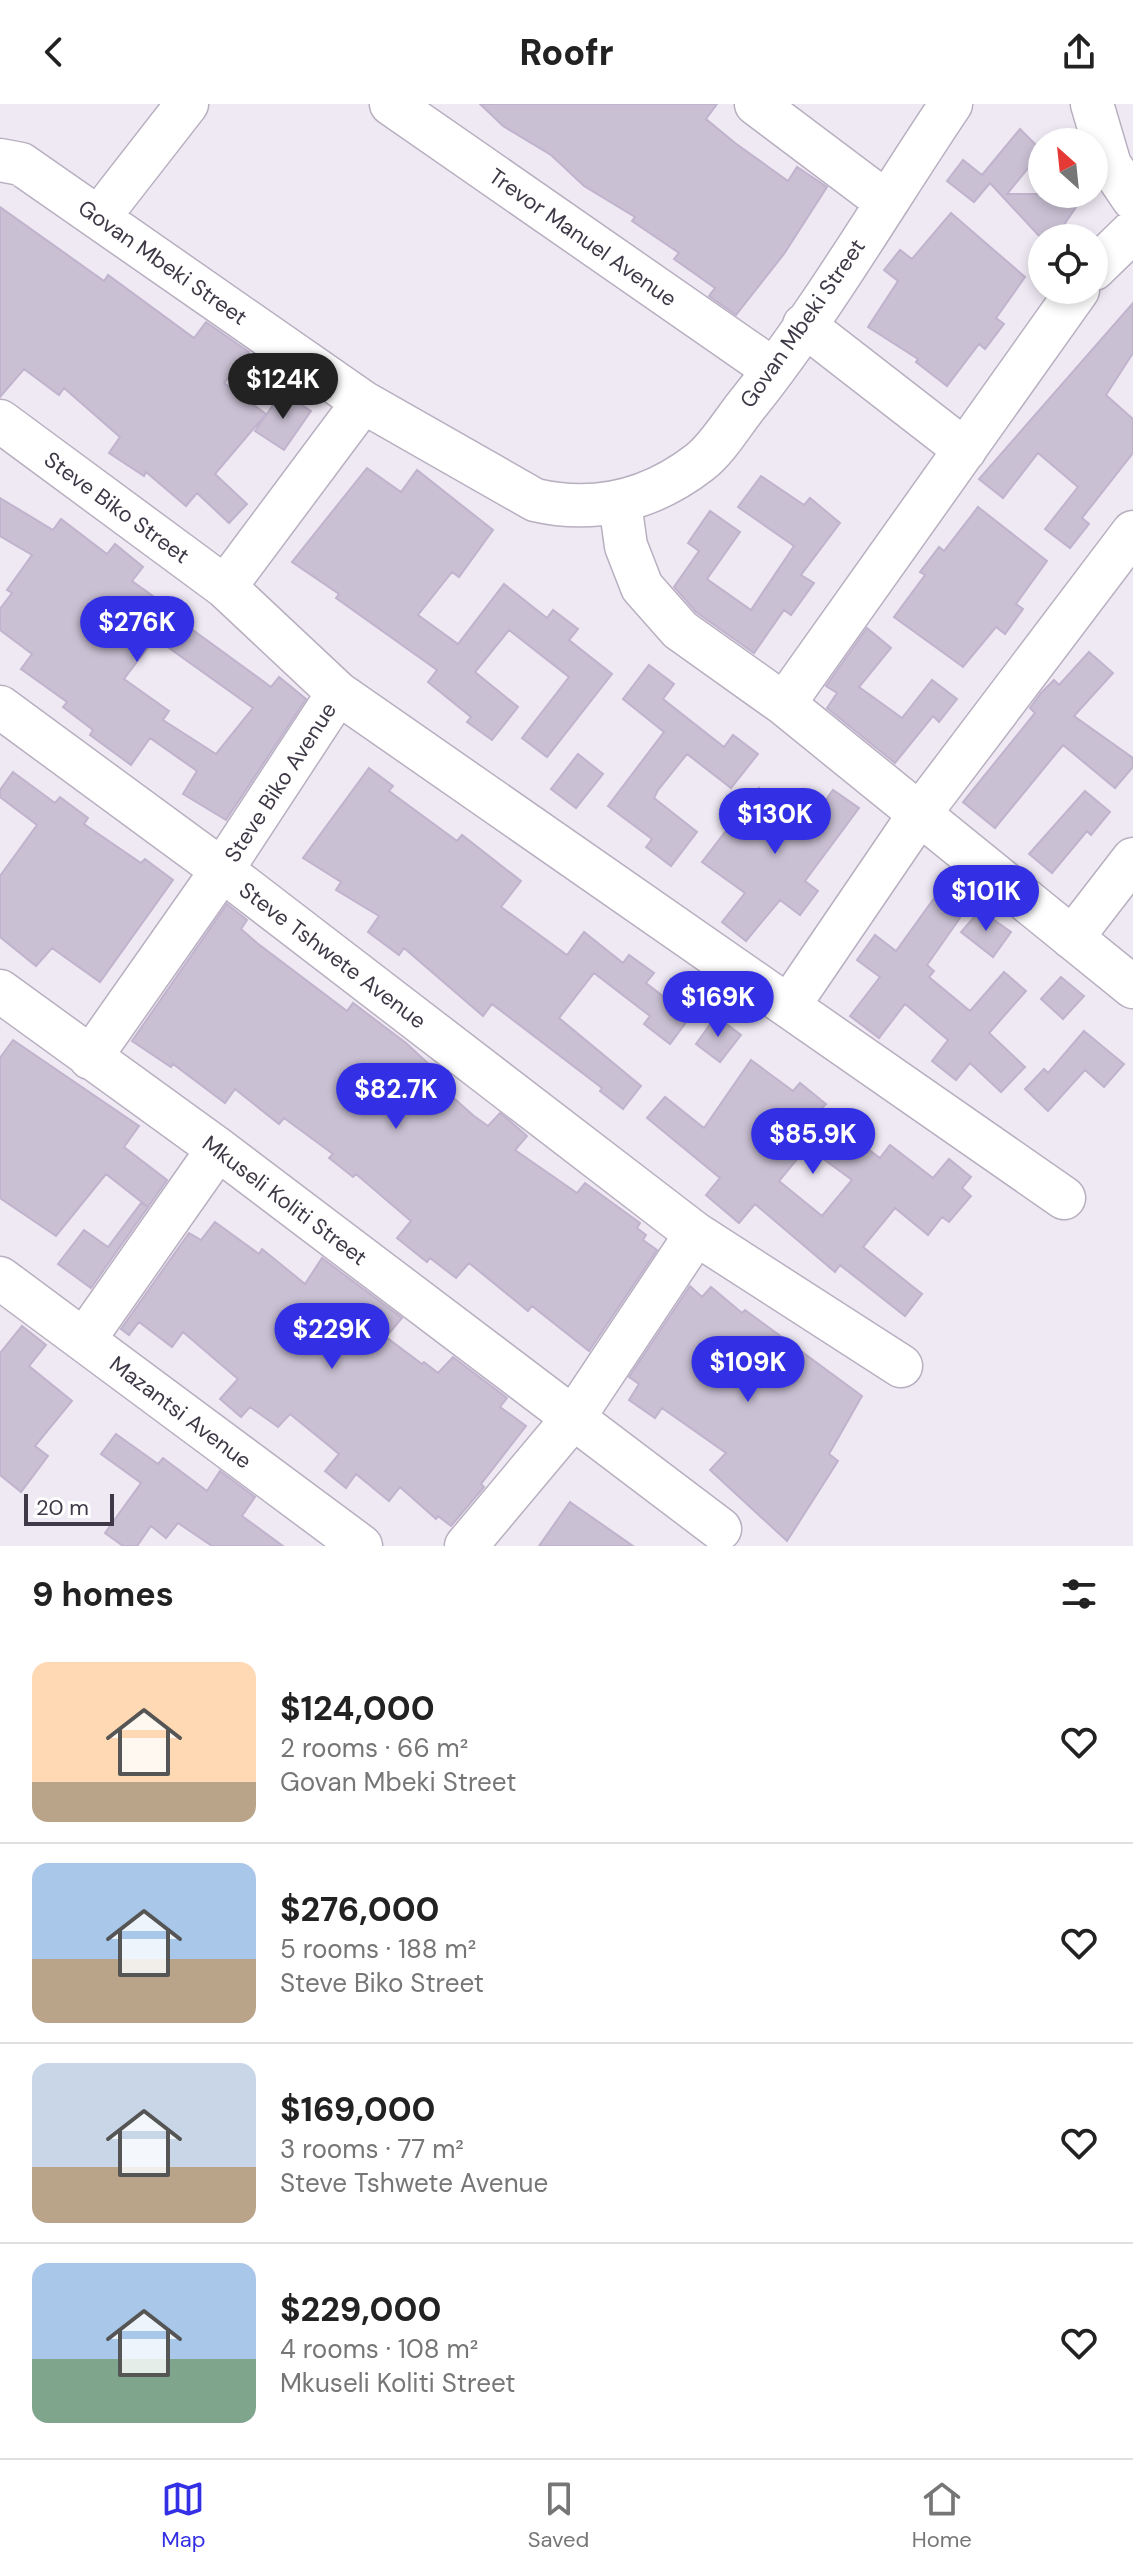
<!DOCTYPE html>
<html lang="en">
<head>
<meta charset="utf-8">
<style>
	:root { --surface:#fff; --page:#f2f2f2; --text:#222; --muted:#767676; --line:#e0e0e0; --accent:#332fe4 }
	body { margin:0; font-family:"DM Sans",sans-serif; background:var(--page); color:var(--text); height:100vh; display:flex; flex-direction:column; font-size:30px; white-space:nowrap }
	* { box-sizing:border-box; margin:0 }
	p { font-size:26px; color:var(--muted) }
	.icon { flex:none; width:44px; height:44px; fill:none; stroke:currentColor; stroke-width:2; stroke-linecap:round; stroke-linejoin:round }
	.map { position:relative; height:1442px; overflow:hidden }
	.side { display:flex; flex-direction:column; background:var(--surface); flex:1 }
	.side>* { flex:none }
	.needle { width:52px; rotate:333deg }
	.controls { position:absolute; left:1028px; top:24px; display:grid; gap:16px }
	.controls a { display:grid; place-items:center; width:80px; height:80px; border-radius:50%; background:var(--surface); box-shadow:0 4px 12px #0003; font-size:40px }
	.scale { position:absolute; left:24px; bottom:20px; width:90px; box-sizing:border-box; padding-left:8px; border:4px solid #3f3846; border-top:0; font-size:22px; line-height:28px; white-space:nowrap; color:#3f3846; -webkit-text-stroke:6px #fff; paint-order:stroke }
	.price { position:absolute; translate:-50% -68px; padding:0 18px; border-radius:28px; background:var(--accent); color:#fff; font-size:26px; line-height:52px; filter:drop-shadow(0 2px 4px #0008) }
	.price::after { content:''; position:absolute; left:50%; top:48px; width:24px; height:18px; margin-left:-12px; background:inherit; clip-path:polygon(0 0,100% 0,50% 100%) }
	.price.selected { background:#222; color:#fff }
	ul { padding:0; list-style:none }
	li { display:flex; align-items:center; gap:24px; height:200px; padding:0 32px }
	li+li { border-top:2px solid var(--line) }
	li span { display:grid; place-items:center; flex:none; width:224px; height:160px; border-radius:16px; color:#555 }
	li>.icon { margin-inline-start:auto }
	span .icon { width:96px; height:96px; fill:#fffc; stroke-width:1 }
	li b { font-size:34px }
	h2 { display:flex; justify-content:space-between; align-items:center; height:96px; padding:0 32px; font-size:34px }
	header { display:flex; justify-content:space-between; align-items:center; height:104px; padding:0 32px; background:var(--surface); font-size:36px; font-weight:800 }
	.dock { display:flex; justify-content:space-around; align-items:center; height:112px; border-top:2px solid var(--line); background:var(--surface); font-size:22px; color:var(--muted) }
	.dock a { display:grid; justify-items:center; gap:4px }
	.dock .selected { color:var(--accent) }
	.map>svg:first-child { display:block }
	.building { fill:#c9c0d3; stroke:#c0b3cd; stroke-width:2; fill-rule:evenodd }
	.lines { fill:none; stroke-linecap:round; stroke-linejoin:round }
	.minor-casing { stroke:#b8afc0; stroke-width:45 }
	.minor { stroke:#fff; stroke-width:42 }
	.labels { text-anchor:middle; stroke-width:6; stroke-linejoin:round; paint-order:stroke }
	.street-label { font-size:22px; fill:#3f3846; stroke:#fff }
</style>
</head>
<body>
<header><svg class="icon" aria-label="back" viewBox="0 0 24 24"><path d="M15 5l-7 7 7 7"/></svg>Roofr<svg class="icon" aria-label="share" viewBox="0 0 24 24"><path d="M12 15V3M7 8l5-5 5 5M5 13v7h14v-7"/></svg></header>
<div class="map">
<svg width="1133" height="1442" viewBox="0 0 1133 1442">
	<rect width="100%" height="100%" fill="#efe9f3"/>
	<path class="building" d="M480 0H717L706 15 735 39 788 77 797 63 827 83 784 150 736 211 709 192 715 184 674 155 679 149 632 117 635 113 584 82 551 51 503 22Z
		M1020 25 1042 47 1007 90H1085L1055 134H1041L990 79 974 98 947 77 963 56 982 71Z
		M0 103 104 177 108 171 194 234 206 218 249 248 224 279 266 310 215 370 247 400 229 419 197 389 186 402 146 368 144 372 109 349 120 333 64 284 59 291 24 265 0 293Z
		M951 109 1025 173 996 214 1004 220 985 245 979 240 947 282 916 258 918 255 868 223 898 177 884 166 900 146 912 155Z
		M1133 199V249L1106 291 1133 315V349L1082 414 1089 420 1070 444 1045 425 1078 383 1038 349 1003 394 979 375Z
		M282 288 311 307 284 346 255 327Z
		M367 364 401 388 417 366 493 426 459 473 452 468 418 511 458 540 504 480 547 514 553 506 578 525 569 536 612 570 547 653 522 634 569 573 509 526 475 568 518 603 492 636 467 618 471 613 428 578 437 566 336 494 339 490 292 458Z
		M761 372 804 401 810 394 840 419 801 471 814 479 791 511 784 506 754 549 696 508 674 483 699 447 688 439 710 407 740 428 707 475 751 506 794 442 738 403Z
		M0 394 53 426 61 415 107 450 115 440 143 463 132 477 178 510 175 513 271 583 279 573 306 595 226 716 183 690 197 667 150 634 131 661 90 631 93 626 63 603 67 598 21 565 32 550 0 526V505L12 489 7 486 32 451 0 432ZM155 534 253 604 216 650 163 616 169 607 124 575Z
		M978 403 1047 457 1016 500 1023 505 1005 530 996 523 963 563 894 513 925 471 920 468 939 443 944 447Z
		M867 524 891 544 859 583 902 614 932 576 957 595 939 618 933 612 895 659 827 604 837 589 826 582Z
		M1089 548 1113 569 1074 612 1133 654V663L1115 684 1063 641 995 724 963 698 1035 609 1030 604 1041 589 1054 576 1059 581Z
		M649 561 674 580 663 595 724 643 733 631 758 650 731 684 687 650 658 686 654 694 697 728 671 762 646 743 652 735 608 702 664 628 623 595Z
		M578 650 603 670 576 704 551 685Z
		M369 664 393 682 389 687 457 737 462 731 521 777 501 803 567 851 584 828 623 859 629 851 654 869 646 879 690 913 670 940 644 920 650 912 594 869 559 914 641 982 623 1005 600 987 602 984 492 900 483 912 404 844 399 851 368 828 379 812 336 786 341 778 303 754Z
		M13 668 55 699 60 693 88 714 84 720 141 759 145 755 173 776 100 878 52 844 36 862 0 833V772L37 721 0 693V686Z
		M759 684 808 721 833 686 859 704 805 777 818 787 800 811 780 796 746 837 722 818 745 789 702 758Z
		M1085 687 1110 708 1091 731 1087 727 1052 769 1029 750Z
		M935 793 960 814 927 861 934 867 929 873 970 907 1004 868 1026 887 989 929 1025 963 1001 988 970 959 956 976 932 957 948 936 905 900 879 934 850 912 880 873 857 856 875 831 896 847Z
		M227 800 247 816 241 825 257 839 347 907 353 899 406 939 446 976 440 982 474 1012 488 1022 500 1009 510 1017 527 1032 515 1046 577 1089 585 1079 640 1119 637 1124 646 1131 643 1136 657 1146 589 1247 532 1202 528 1207 469 1159 456 1174 430 1154 427 1158 397 1134 411 1117 356 1070 353 1073 329 1054 333 1050 284 1014 279 1020 235 985 225 999 173 960 171 963 132 937Z
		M980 806 1011 828 993 853 961 828Z
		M1061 873 1084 892 1063 915 1041 895Z
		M716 912 741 931 720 958 696 940Z
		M1084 927 1124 960 1104 983 1085 966 1048 1007 1025 985 1044 965 1048 969Z
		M13 936 139 1022 124 1043 167 1076 148 1103 106 1070 56 1132 0 1094V954Z
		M751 956 793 987 800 979 826 1000 818 1008 880 1054 890 1041 933 1074 949 1055 971 1073 962 1084 971 1092 949 1118 942 1113 928 1131 895 1104 863 1143 922 1190 905 1212 840 1161 835 1168 755 1100 739 1119 706 1091 720 1074 647 1014 665 993 704 1024ZM807 1043 852 1076 822 1112 779 1077Z
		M141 1099 148 1103 91 1184 58 1160 84 1126 108 1143Z
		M215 1118 259 1150 262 1145 305 1180 322 1154 402 1214 386 1233 422 1260 424 1258 438 1269 453 1253 507 1294 500 1303 526 1322 481 1380 484 1383 451 1422 438 1412 436 1415 400 1383 389 1397 356 1370 346 1384 325 1367 339 1350 290 1310 278 1323 250 1303 241 1313 220 1295 238 1275 183 1228 172 1243 139 1218 129 1231 121 1225 189 1129 201 1136Z
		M690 1182 702 1193 711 1183 742 1209 745 1206 862 1292 829 1350 838 1357 787 1437 710 1366 726 1349 662 1304 655 1314 629 1296 639 1280 629 1273Z
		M22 1222 46 1241 29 1262 72 1297 35 1342 48 1352 21 1388 0 1371V1249Z
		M116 1330 158 1360 163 1354 207 1387 220 1367 255 1393 242 1412 283 1442H212L178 1419 166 1434 151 1422 137 1442H123L105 1429 141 1379 101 1350Z
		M570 1398 633 1442H539Z"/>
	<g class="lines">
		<g class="minor-casing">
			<path id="minor" d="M391 0 774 266
				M756 0 885 97
				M1092 0 1110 61 1133 95
				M0 56 21 60 363 298 535 396C595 410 651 396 700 358 719 343 734 316 750 297 823 205 885 98 951 0
				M99 113 187 0
				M1094 165 1133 127
				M804 221 965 346
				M0 317 225 483 338 589 1064 1094
				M620 399 626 442 642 483 680 526 784 600 1133 883
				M225 483 363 298
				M784 600 1078 186
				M0 603 222 766 696 1130 901 1262
				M1072 834 1133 755
				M0 887 218 1045 720 1425
				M790 900 918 712 1133 428
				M90 954 222 766 338 589
				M0 1174 361 1442
				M84 1236 218 1045
				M466 1442 574 1313 696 1130"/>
		</g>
		<use href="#minor" class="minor"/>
	</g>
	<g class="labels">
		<g class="street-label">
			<text transform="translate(583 133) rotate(35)" y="8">Trevor Manuel Avenue</text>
			<text transform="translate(163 158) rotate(35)" y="8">Govan Mbeki Street</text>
			<text transform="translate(802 219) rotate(-55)" y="8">Govan Mbeki Street</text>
			<text transform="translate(117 403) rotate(36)" y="8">Steve Biko Street</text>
			<text transform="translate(280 678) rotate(-57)" y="8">Steve Biko Avenue</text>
			<text transform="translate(333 851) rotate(37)" y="8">Steve Tshwete Avenue</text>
			<text transform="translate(285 1096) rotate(37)" y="8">Mkuseli Koliti Street</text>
			<text transform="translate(181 1308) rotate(37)" y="8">Mazantsi Avenue</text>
		</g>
	</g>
</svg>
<div class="controls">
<a><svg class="needle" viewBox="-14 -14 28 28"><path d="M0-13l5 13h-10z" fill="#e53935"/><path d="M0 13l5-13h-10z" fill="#767676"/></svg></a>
<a><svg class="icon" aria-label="locate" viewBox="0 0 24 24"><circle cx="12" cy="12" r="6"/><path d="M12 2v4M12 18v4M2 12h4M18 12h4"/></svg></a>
</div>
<div class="scale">20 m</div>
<b class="price selected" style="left:283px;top:317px">$124K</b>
<b class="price" style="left:137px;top:560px">$276K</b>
<b class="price" style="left:775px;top:752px">$130K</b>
<b class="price" style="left:986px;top:829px">$101K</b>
<b class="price" style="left:718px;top:935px">$169K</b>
<b class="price" style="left:396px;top:1027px">$82.7K</b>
<b class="price" style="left:813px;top:1072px">$85.9K</b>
<b class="price" style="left:332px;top:1267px">$229K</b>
<b class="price" style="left:748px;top:1300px">$109K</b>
</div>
<section class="side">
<h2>9 homes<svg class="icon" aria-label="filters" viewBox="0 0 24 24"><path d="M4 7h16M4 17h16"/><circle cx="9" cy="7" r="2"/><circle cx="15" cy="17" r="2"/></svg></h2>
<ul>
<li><span style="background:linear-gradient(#ffd9b3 75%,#b9a48a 0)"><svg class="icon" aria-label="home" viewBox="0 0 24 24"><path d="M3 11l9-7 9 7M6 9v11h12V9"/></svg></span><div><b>$124,000</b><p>2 rooms · 66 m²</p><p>Govan Mbeki Street</p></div><svg class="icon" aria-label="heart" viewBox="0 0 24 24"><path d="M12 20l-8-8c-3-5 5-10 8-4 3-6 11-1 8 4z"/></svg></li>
<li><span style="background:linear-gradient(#a9c7e8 60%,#b9a48a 0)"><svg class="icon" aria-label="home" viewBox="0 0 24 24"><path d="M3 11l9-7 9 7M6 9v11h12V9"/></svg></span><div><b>$276,000</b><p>5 rooms · 188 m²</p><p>Steve Biko Street</p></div><svg class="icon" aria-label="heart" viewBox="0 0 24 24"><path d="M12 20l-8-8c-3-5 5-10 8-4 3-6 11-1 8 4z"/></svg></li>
<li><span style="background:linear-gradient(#c9d6e8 65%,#b9a48a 0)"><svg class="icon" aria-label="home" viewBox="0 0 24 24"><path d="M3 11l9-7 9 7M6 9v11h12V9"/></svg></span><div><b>$169,000</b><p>3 rooms · 77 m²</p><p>Steve Tshwete Avenue</p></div><svg class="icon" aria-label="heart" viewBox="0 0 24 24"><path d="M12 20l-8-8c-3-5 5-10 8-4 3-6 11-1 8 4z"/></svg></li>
<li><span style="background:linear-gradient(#a9c7e8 60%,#7fa58c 0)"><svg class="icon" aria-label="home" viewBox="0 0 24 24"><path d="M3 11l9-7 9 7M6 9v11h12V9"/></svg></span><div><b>$229,000</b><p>4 rooms · 108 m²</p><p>Mkuseli Koliti Street</p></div><svg class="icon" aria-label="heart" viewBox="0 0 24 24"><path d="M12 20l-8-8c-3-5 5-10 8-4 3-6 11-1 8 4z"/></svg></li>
</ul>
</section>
<nav class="dock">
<a class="selected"><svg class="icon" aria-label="map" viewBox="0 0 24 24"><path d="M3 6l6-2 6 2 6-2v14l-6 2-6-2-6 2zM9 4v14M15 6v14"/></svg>Map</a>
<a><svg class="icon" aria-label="saved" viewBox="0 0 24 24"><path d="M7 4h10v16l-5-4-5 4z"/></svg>Saved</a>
<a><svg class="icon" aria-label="home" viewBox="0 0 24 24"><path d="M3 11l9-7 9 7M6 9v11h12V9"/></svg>Home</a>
</nav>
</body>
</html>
